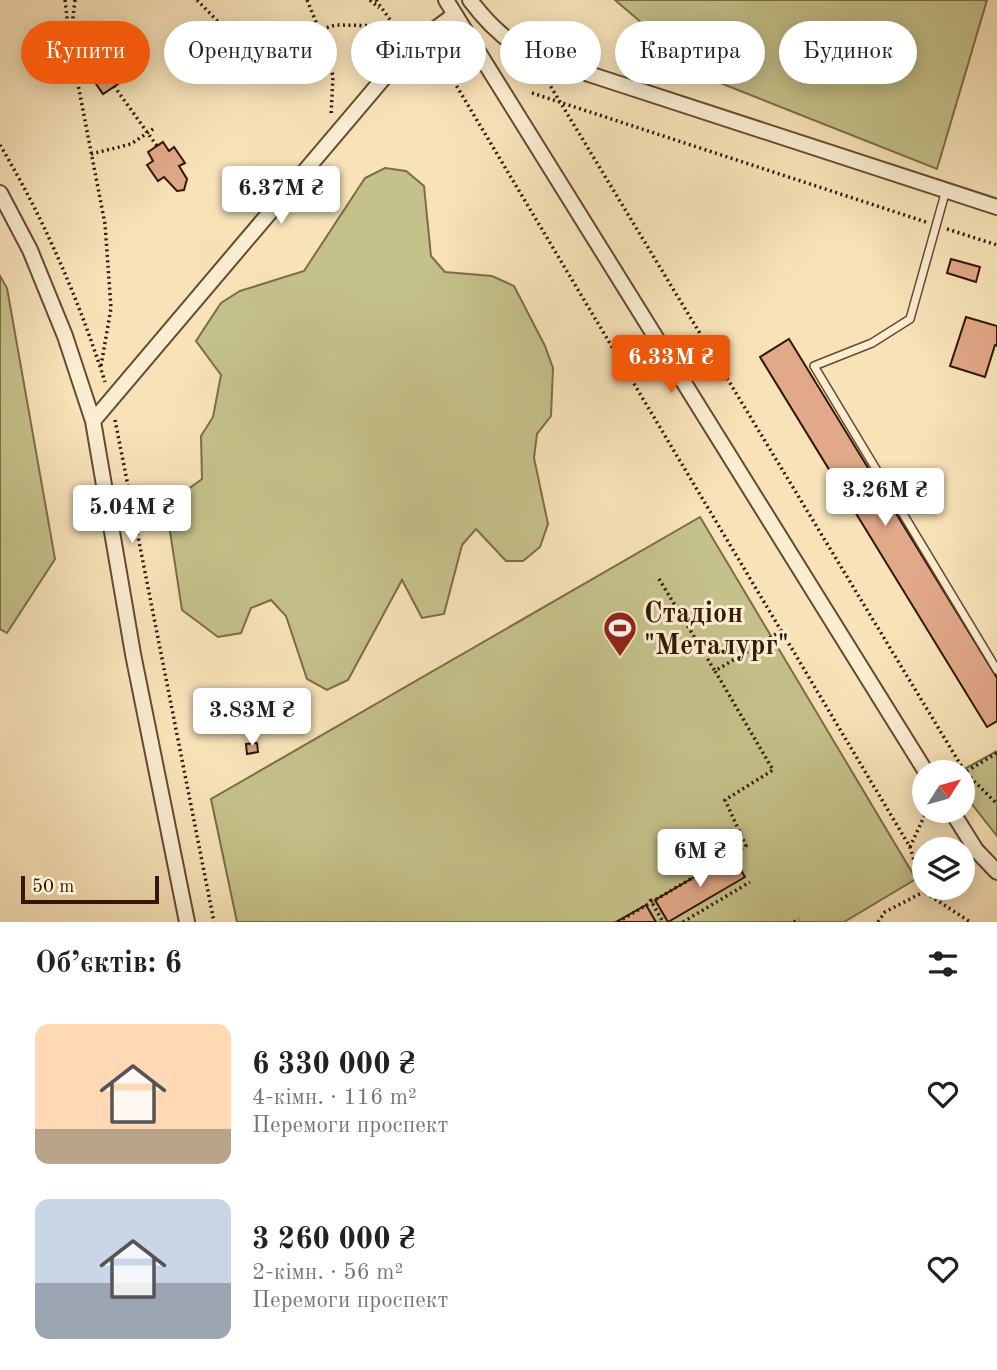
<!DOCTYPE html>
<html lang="uk">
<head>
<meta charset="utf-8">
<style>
	:root { --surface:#fff; --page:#f2f2f2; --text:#222; --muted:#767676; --accent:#ea580c }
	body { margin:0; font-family:"Old Standard TT",serif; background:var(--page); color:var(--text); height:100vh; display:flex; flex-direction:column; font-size:26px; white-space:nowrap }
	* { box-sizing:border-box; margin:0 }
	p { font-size:23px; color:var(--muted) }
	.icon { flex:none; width:38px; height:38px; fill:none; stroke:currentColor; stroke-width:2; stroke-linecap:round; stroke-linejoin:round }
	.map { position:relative; height:922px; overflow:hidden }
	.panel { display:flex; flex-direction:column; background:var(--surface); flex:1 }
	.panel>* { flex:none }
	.banner { position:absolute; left:21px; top:21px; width:956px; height:63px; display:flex; gap:14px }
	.needle { width:46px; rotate:53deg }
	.fabs { position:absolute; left:912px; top:760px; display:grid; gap:14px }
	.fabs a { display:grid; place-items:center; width:63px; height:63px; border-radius:50%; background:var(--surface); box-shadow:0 4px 18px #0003; font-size:35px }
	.scale { position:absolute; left:21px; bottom:18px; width:138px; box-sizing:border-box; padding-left:7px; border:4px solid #351702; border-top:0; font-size:19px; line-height:24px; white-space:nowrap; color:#351702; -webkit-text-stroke:5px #faedd2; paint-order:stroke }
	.price { position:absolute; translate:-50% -60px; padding:0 16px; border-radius:7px; background:#fff; color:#222; font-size:23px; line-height:46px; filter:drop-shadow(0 2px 4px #0008) }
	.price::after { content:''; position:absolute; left:50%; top:42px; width:21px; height:16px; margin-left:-10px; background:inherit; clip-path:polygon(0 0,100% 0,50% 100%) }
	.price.selected { background:var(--accent); color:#fff }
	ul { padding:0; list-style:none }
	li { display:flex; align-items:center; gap:21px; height:175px; padding:0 35px }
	li span { display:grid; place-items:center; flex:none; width:196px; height:140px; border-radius:14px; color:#555 }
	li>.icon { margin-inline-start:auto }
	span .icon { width:84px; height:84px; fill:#fffc; stroke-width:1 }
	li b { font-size:30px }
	h2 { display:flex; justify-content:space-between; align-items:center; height:84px; padding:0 35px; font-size:30px }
	.pill { padding:0 24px; border-radius:32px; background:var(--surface); box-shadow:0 4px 18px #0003; font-size:24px; line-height:63px }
	.pill.selected { background:var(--accent); color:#fff }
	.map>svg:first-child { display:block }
	.green { fill:#c5c18a; stroke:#7d6c46; stroke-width:2 }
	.building { fill:#e1a889; stroke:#351702; stroke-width:2 }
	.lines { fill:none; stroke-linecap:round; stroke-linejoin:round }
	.service-casing { stroke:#664a30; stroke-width:10 }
	.minor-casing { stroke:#664a30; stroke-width:18 }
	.path { stroke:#351702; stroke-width:3.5; stroke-dasharray:2 3.5; stroke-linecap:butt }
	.service { stroke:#faedd2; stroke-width:7 }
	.minor { stroke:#faedd2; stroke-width:14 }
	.labels { text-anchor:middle; stroke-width:6; stroke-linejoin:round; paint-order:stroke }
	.poi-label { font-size:28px; font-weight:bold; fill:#351702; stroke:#faedd2; text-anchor:start }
</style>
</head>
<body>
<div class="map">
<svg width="997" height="922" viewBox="0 0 997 922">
	<rect width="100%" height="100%" fill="#f8e3b9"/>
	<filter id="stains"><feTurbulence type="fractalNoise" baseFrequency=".00286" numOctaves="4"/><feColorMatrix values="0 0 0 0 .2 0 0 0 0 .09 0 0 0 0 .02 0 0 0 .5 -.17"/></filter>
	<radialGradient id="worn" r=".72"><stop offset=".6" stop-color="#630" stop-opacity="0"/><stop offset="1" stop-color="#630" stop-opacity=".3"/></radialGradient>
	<path class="green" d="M615 0H987L937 169 705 77Z
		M385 168 406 171 424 186 431 256 445 272 492 276 514 286 545 346 553 368 551 416 537 434 534 458 548 524 540 547 523 561H506L476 529 462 545 444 614 422 618 402 580 348 680 327 690 307 679 286 616 271 600 251 608 241 633 218 637 182 610 166 505 202 479 201 436 213 417 221 375 196 341 221 303 240 291 304 271 365 178Z
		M0 276 7 288 55 559 7 633 0 629Z
		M700 517 916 879 844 922H237L211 799Z
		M997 751V836L963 793 962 772H959Z"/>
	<path class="building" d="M116 66 124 80 103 94 94 81Z
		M163 142 169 151 174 147 185 163 179 166 187 179 184 190 177 191 164 177 158 181 147 165 153 161 148 152Z
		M951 259 980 267 976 282 947 273Z
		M966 317 997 326V346L995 345 985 377 950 366Z
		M789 339 997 678V721L987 727 760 357Z
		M257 743 258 752 247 754 246 744Z
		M732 855 745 877 668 922 655 900Z
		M646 905 656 922H616Z"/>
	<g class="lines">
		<g class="service-casing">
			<path id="service" d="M946 190 910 319 872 343 814 366 997 670"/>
		</g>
		<g class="minor-casing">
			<path id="minor" d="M446 0 926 772
				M470 0C482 16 500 35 517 46 537 59 566 65 589 74L997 207
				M0 193 30 250 65 336 93 421 133 654 187 922
				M93 421 399 60 411 47 454 15
				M951 810 976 850 997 872"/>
		</g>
		<path class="path" d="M65 0 69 34
			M75 0 70 43 105 224 111 308 101 366
			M197 0 237 41 292 37 336 25 393 26
			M307 0 319 29 333 76 331 116
			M370 0 379 8
			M376 0 401 35
			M424 57 453 80 910 847 923 891 970 922
			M545 77 965 772 997 804
			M114 86 157 146
			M532 93 926 222
			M0 145C44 219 79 300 105 382
			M91 154 131 144 156 127
			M947 229 997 245
			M115 420 214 922
			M659 579 715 671
			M962 774 997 753
			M910 847 927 810
			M962 876 967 874
			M650 899 663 922
			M618 922 746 846 725 800 773 770 715 671 781 631
			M683 922 750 882
			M794 922 799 919
			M878 922 885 912 933 887"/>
		<use href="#service" class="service"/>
		<use href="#minor" class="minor"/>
	</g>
	<defs>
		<g id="stadium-pin" transform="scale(1.75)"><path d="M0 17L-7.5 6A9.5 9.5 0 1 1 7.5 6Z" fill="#8f2418" stroke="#faedd2"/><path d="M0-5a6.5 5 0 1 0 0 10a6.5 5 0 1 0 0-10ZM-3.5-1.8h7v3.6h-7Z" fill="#fff"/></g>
	</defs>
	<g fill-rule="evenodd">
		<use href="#stadium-pin" x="620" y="628"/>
	</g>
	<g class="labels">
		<g class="poi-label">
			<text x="644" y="622">Стадіон<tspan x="644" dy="32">"Металург"</tspan></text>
		</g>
	</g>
	<rect width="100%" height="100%" filter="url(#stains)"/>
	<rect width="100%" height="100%" fill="url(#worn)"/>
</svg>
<div class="fabs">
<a><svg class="needle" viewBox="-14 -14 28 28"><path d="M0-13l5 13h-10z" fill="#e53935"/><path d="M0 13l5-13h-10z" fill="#767676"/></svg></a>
<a><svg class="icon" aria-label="layers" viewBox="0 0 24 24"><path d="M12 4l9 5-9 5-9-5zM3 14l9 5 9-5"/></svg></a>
</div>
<div class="scale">50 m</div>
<b class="price" style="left:281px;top:226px">6.37M ₴</b>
<b class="price selected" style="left:671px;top:395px">6.33M ₴</b>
<b class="price" style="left:885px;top:528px">3.26M ₴</b>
<b class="price" style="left:132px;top:545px">5.04M ₴</b>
<b class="price" style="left:252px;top:748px">3.83M ₴</b>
<b class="price" style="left:700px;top:889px">6M ₴</b>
<div class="banner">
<a class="pill selected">Купити</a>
<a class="pill">Орендувати</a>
<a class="pill">Фільтри</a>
<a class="pill">Нове</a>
<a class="pill">Квартира</a>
<a class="pill">Будинок</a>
</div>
</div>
<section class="panel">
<h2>Об’єктів: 6<svg class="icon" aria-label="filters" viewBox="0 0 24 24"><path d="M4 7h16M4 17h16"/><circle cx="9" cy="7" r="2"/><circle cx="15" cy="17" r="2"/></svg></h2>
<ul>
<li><span style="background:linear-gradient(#ffd9b3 75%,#b9a48a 0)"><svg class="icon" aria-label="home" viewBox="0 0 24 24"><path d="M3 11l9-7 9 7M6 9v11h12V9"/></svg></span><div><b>6 330 000 ₴</b><p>4-кімн. · 116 m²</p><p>Перемоги проспект</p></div><svg class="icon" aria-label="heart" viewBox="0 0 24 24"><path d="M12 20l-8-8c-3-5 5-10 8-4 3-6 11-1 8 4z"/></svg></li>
<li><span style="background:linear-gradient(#c9d6e8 60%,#9aa5b1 0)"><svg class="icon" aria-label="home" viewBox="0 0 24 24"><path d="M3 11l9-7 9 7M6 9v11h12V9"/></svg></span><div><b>3 260 000 ₴</b><p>2-кімн. · 56 m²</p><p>Перемоги проспект</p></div><svg class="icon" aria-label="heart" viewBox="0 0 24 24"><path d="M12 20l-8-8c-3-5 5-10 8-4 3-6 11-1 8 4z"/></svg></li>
</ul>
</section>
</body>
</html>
